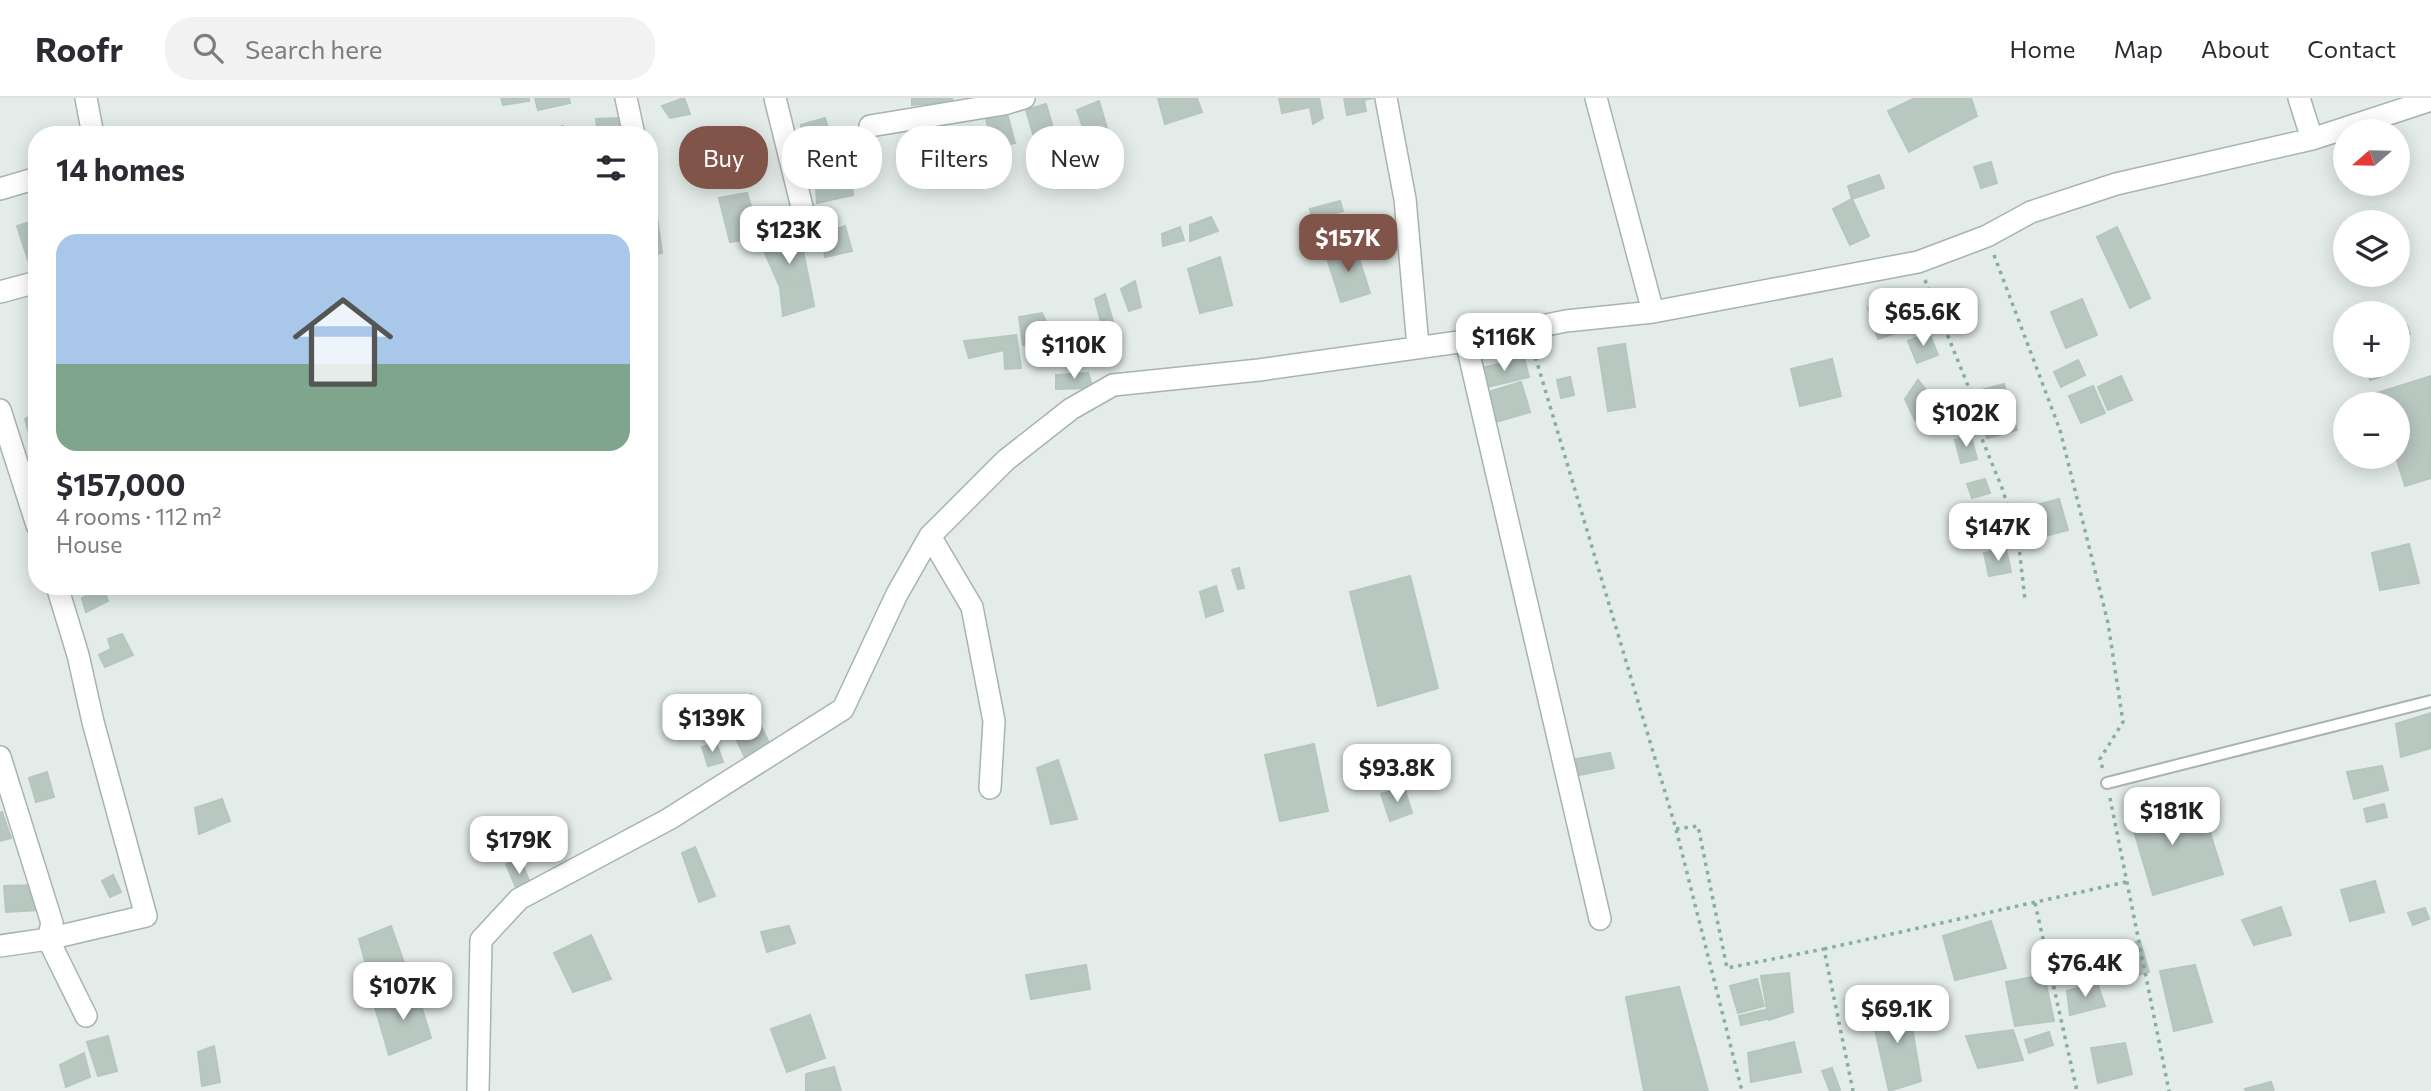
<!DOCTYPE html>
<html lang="en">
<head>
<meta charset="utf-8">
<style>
	:root { --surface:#fff; --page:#f2f2f3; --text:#2b2b33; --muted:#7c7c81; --line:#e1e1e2; --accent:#815449 }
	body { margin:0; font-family:Commissioner,sans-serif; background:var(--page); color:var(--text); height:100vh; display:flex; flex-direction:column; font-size:26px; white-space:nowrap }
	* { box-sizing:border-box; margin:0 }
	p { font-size:23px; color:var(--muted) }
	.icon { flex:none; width:38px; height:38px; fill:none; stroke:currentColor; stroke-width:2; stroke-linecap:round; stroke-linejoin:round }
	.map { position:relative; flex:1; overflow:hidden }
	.details { position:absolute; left:28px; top:28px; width:630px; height:469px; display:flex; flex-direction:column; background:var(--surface); border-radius:28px; box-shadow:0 4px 18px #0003 }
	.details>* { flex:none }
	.top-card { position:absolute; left:679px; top:28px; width:665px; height:63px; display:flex; gap:14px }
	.needle { width:46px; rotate:250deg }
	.fabs { position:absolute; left:2333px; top:21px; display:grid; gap:14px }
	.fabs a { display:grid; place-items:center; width:77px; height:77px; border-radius:50%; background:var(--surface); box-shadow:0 4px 18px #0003; font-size:35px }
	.price { position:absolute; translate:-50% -60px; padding:0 16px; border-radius:14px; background:#fff; color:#222; font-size:23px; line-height:46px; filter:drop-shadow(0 2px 4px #0008) }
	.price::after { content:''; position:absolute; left:50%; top:42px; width:21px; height:16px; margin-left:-10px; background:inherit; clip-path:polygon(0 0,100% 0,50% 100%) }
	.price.on { background:var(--accent); color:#fff }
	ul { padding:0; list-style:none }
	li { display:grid; align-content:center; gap:14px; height:371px; padding:0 28px }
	li span { display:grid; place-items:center; height:217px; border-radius:21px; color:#555 }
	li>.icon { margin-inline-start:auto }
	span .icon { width:126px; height:126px; fill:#fffc; stroke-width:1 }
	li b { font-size:30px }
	h2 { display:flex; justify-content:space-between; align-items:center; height:84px; padding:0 28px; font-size:30px }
	.chip { padding:0 24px; border-radius:28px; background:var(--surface); box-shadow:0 4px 18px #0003; font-size:24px; line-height:63px }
	.chip.on { background:var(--accent); color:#fff }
	header { display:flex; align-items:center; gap:42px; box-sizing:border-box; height:98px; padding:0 35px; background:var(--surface); border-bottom:2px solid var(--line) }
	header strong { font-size:33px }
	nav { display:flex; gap:38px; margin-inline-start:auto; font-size:24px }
	.search { width:490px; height:63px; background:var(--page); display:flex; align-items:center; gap:18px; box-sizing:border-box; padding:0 24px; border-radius:28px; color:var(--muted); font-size:26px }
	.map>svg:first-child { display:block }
	.building { fill:#b9c7c1; stroke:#b6c6bf; stroke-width:2 }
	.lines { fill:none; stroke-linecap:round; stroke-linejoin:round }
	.service-casing { stroke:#a6b4af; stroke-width:14 }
	.minor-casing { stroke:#a6b4af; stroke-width:24 }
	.path { stroke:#86aea2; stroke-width:3.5; stroke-dasharray:3.5 5; stroke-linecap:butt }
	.service { stroke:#fff; stroke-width:10 }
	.minor { stroke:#fff; stroke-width:21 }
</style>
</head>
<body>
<header>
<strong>Roofr</strong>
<div class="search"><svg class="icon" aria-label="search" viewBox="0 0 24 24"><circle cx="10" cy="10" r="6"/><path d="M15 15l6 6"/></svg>Search here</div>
<nav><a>Home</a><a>Map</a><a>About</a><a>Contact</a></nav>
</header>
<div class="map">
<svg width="2431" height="993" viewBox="0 0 2431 993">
	<rect width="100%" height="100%" fill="#e3ece8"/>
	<path class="building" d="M501 0H529V3L503 7Z
		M535 0H569L570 5 538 12Z
		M684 0 690 16 670 20 662 8Z
		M912 0H952L953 4 912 7Z
		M1158 0H1197L1202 14 1165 26Z
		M1279 0H1319L1323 20 1313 26 1310 9 1282 15Z
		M1344 0H1374L1364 2 1366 13 1347 17Z
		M1915 0H1971L1977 18 1909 54 1888 13Z
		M1099 3 1114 54 1093 59 1077 12Z
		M1046 6 1060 53 1040 59 1026 12Z
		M1007 15 1015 45 994 50 986 21Z
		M619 20 621 37H598L596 21Z
		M825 20 831 39 805 48 801 27Z
		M563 28 566 37H546L545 33Z
		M487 30 489 37H458L457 34Z
		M1991 64 1997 85 1981 90 1974 69Z
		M851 66 853 97 817 105 815 74Z
		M1879 77 1884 90 1852 101 1848 88Z
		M747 95 761 139 730 144 719 100Z
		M1852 101 1869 138 1850 147 1833 111Z
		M1340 103 1343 113 1336 115 1340 133 1316 139 1310 111Z
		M657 119 662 155 649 157V120Z
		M1211 119 1218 133 1190 143V127Z
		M37 122V159L28 162 17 128Z
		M845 128 852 153 825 159 822 136Z
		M1180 129 1184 142 1163 148 1162 136Z
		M2117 129 2150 200 2130 210 2097 139Z
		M802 148 809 182 780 189 765 155Z
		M1355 148 1370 195 1341 204 1326 157Z
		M1220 159 1232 207 1200 215 1188 171Z
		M809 182 814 208 783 218 780 189Z
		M1135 183 1141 209 1129 213 1121 191Z
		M1105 196 1114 227 1103 232 1095 201Z
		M2082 201 2097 237 2066 250 2051 214Z
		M1890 204 1899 234 1878 241 1868 210Z
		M1042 215 1054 241 1023 247 1019 219Z
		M2407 227 2410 236 2398 239V229Z
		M1929 235 1938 257 1917 265 1908 243Z
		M1016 237 1021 270 1005 271 1004 252 969 260 964 243Z
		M1094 245 1103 246 1108 264 1098 268Z
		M1625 246 1635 309 1608 313 1598 250Z
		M1524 260 1529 279 1483 290 1478 271Z
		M1832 261 1841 298 1800 308 1791 271Z
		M2078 262 2085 277 2061 289 2054 274Z
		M2366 268H2377L2380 279 2370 282Z
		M1088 275 1093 290 1056 291V277Z
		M2121 278 2132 302 2108 312 2098 289Z
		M2431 278V380L2405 388 2396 359 2398 306H2380L2377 295Z
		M1570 279 1574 297 1561 300 1557 282Z
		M1918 282 1931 298 1915 322 1905 301Z
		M1521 284 1530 314 1493 325 1485 295Z
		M2004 286 2017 332 1987 340 1974 294Z
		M2093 288 2105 315 2081 325 2069 298Z
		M37 314V338L30 340 25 321Z
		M1971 338 1977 361 1961 365 1955 342Z
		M1985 381 1990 395 1972 400 1967 386Z
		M2059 401 2068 432 2030 442 2022 411Z
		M1999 417 2002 434 1983 437 1980 420Z
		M2409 446 2419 485 2380 492 2372 455Z
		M2006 451 2011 474 1989 478 1984 455Z
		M1239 470 1244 490 1238 491 1232 472Z
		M1410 478 1438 590 1378 608 1350 494Z
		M1216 488 1223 513 1206 519 1200 494Z
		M103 489 108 503 86 514 82 500Z
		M122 536 133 557 105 569 99 557 111 551 108 541Z
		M751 596 758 611 694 638 688 623Z
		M2431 615V650L2401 659 2396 626Z
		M755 616 775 657 749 668 730 628Z
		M716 644 723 664 708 668 702 649Z
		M1314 646 1328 713 1280 723 1265 657Z
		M1610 655 1614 670 1579 677 1576 661Z
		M1058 662 1077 721 1051 726 1037 670Z
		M2382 668 2388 692 2354 701 2347 674Z
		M47 674 54 699 36 704 29 680Z
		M1404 689 1412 715 1390 723 1381 696Z
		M2160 696 2170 730 2205 719 2223 776 2153 797 2126 706Z
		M222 701 230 723 199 736 195 710Z
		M2384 706 2387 719 2367 724 2364 711Z
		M2 714 11 740 0 743V715Z
		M695 749 715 798 699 804 682 755Z
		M519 759 533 792 519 797 506 766Z
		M113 777 121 794 110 799 102 783Z
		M2375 783 2384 814 2350 823 2341 792Z
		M38 787 39 812 6 814 4 788Z
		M2281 809 2291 837 2254 847 2242 822Z
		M2425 810 2429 821 2413 827 2408 815Z
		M1991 823 2006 870 1955 882 1943 838Z
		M391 828 404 865 369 878 359 841Z
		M789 828 795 845 767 854 761 834Z
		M591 837 611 881 573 894 554 855Z
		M2140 843 2149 874 2112 884 2103 853Z
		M1086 867 1090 891 1031 901 1026 877Z
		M2195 867 2212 924 2174 933 2160 873Z
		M1789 875 1793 914 1769 922 1761 878Z
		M2044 877 2054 923 2015 928 2006 884Z
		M1757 881 1764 908 1738 915 1730 888Z
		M2097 885 2105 908 2070 917 2067 893Z
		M1679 889 1708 993H1644L1626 899Z
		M416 891 431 940 389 957 375 909Z
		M1908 905 1921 983 1889 993 1870 910Z
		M1765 912 1767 921 1741 927 1739 918Z
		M810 917 825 960 787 974 771 931Z
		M2013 932 2023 962 1978 970 1966 938Z
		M2049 934 2053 947 2029 955 2025 942Z
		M108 938 117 973 98 978 87 944Z
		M1794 944 1801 974 1751 984 1748 955Z
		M2125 945 2132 976 2098 985 2091 950Z
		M214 948 220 984 202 988 198 954Z
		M84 955 90 979 66 989 60 967Z
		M834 969 841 993H806V976Z
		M1832 970 1840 992 1839 993H1830L1822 973Z
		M2271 984 2274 993H2246L2245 991Z"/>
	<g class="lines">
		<g class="service-casing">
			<path id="service" d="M2107 685 2431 603"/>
		</g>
		<g class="minor-casing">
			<path id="minor" d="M86 0 93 37
				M626 0 634 37
				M775 0 803 113
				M1386 0 1405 101 1418 248
				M1596 0 1653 214
				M2299 0 2312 41
				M870 28 1004 6 1024 0
				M0 91 37 80
				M0 194 37 184
				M1466 243 1600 821
				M0 312 37 427
				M930 438 972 509 994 623 990 690
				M0 659 52 825 48 841 86 918
				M0 848 48 841 146 818 93 624 78 557 57 488
				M478 993 481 842 519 801 669 721 843 611 897 496 930 438 1006 362 1071 311 1113 287 1259 272 1466 243 1566 223 1653 214 1918 164 1987 138 2031 114 2116 86 2312 41 2431 2"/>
		</g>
		<path class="path" d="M1994 157 2060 332 2108 525 2123 624 2100 661 2103 672
			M1925 182 1969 290 1973 319 2002 390 2018 440 2025 502
			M1533 251 1676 731 1742 993
			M2110 700 2169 993
			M1676 731 1698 728 1727 870 1824 851 1853 993
			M2035 805 2077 993
			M1824 851 2126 784"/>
		<use href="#service" class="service"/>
		<use href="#minor" class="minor"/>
	</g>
</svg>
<div class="fabs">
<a><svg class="needle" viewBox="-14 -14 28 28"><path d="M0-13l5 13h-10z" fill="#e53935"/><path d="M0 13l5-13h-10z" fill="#7c7c81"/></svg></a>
<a><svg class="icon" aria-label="layers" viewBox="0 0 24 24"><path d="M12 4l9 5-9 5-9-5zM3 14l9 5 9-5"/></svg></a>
<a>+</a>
<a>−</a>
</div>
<b class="price" style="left:789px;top:168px">$123K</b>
<b class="price on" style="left:1348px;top:176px">$157K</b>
<b class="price" style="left:1923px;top:250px">$65.6K</b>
<b class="price" style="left:1504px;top:275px">$116K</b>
<b class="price" style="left:1074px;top:283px">$110K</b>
<b class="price" style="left:1966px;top:351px">$102K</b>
<b class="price" style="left:1998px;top:465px">$147K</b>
<b class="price" style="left:712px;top:656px">$139K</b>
<b class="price" style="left:1397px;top:706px">$93.8K</b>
<b class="price" style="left:2172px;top:749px">$181K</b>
<b class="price" style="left:519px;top:778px">$179K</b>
<b class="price" style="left:2085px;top:901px">$76.4K</b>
<b class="price" style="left:403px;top:924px">$107K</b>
<b class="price" style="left:1897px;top:947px">$69.1K</b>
<div class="top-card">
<a class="chip on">Buy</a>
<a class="chip">Rent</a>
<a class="chip">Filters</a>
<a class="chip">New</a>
</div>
<section class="details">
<h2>14 homes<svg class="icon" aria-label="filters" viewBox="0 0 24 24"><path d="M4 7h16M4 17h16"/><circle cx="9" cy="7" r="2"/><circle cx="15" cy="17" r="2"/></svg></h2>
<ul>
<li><span style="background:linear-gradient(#a9c7e8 60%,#7fa58c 0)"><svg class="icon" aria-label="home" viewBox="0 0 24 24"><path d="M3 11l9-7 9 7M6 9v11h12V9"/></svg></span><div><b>$157,000</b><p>4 rooms · 112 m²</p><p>House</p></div></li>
</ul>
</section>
</div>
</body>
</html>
